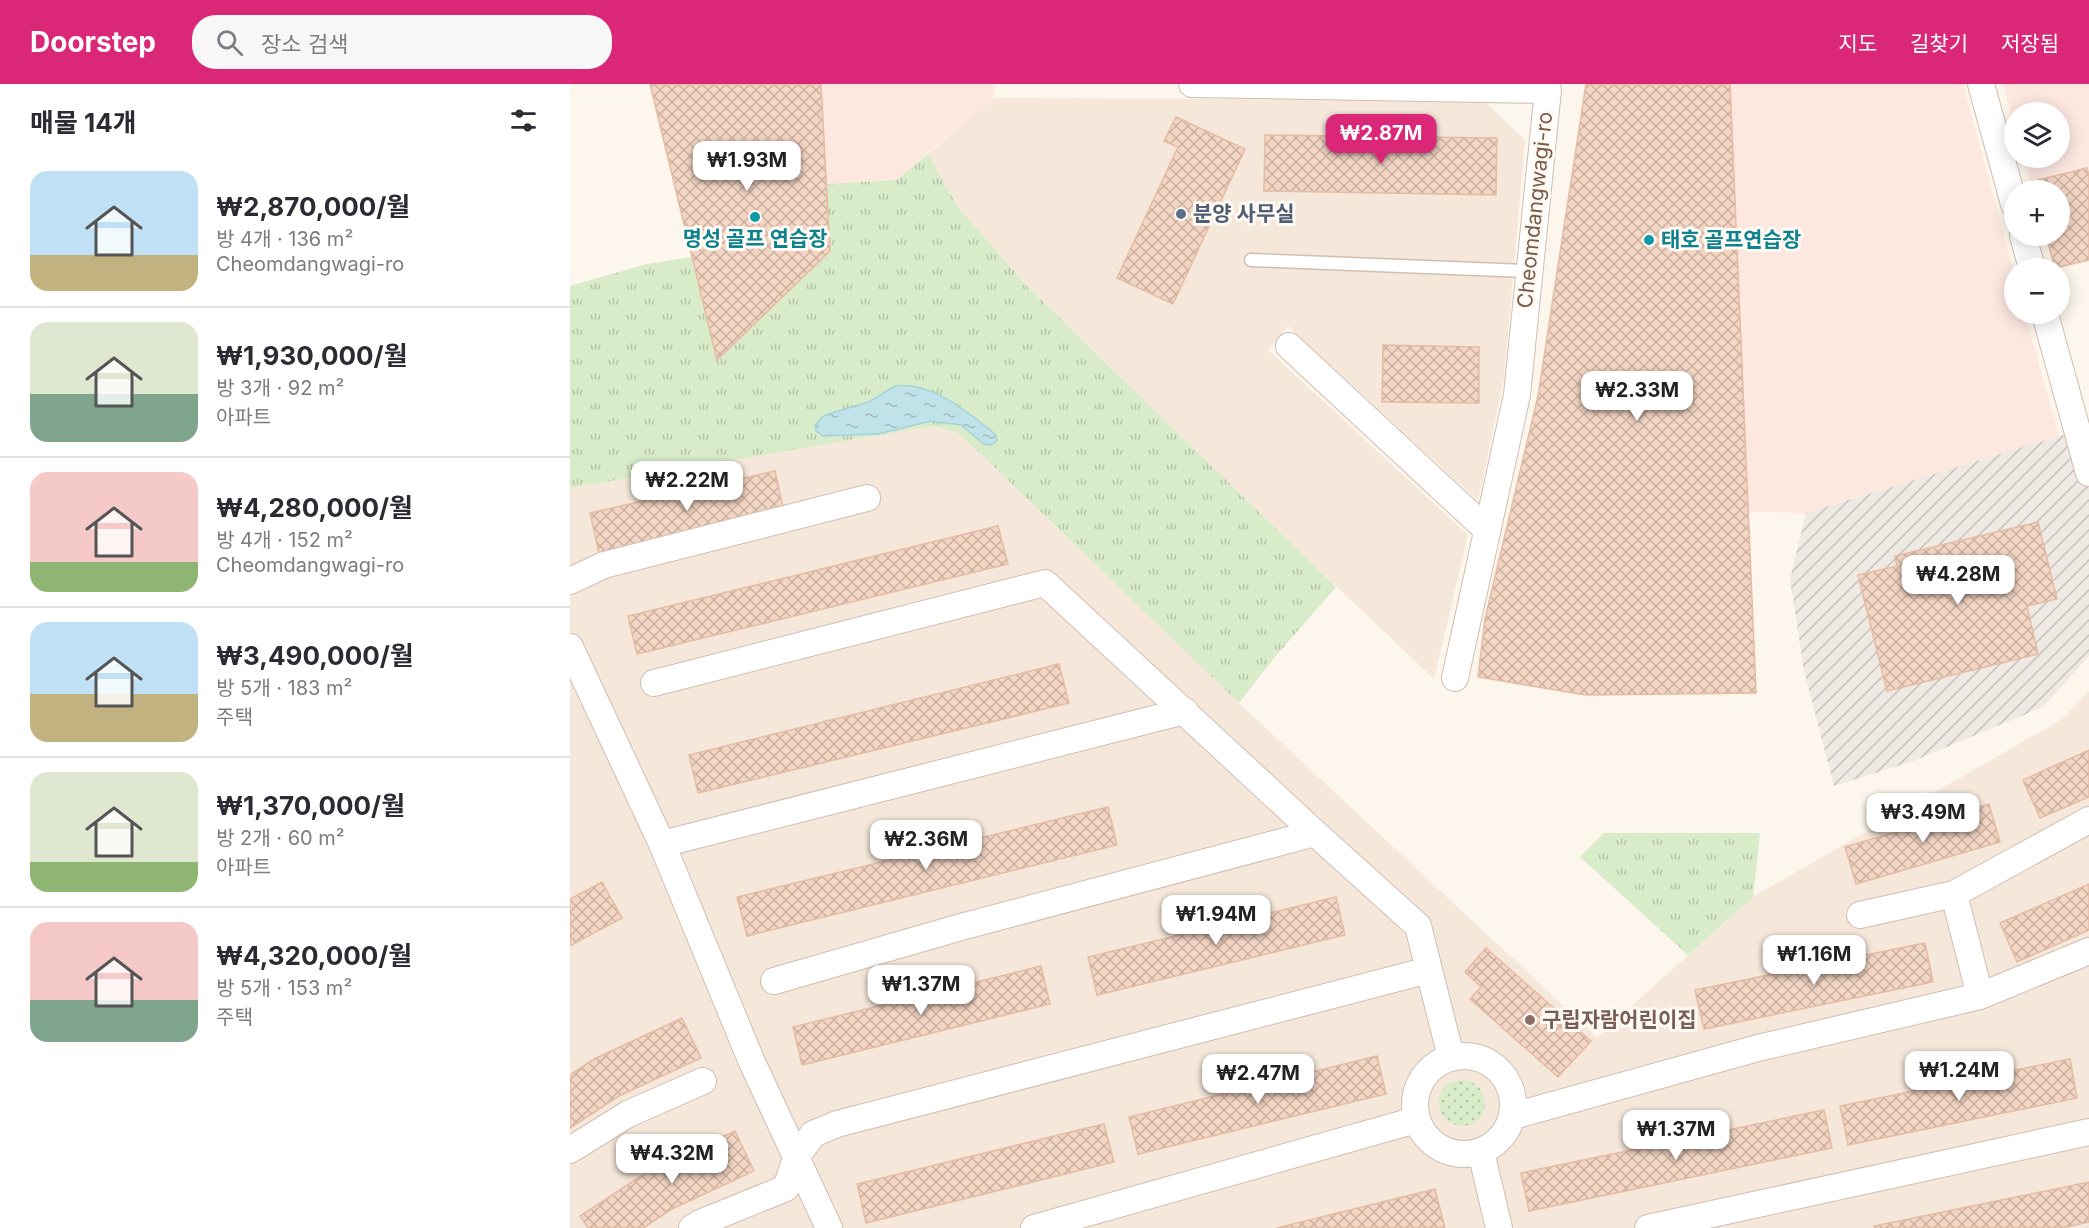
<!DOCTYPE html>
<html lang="ko">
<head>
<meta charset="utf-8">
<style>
	:root { --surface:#fff; --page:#f7f7f7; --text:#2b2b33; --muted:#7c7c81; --line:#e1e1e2; --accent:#db2777 }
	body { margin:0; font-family:Inter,"Noto Sans KR",sans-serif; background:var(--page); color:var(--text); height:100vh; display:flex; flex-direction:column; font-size:22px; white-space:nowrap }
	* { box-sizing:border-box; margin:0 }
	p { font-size:20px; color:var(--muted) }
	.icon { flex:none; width:33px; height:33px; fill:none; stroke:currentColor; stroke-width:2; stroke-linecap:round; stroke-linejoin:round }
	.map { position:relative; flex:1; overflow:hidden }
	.sheet { display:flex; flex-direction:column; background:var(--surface); width:570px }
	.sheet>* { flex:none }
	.controls { position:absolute; left:1434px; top:18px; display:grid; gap:12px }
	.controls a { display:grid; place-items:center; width:66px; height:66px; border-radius:50%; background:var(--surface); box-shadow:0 3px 15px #0003; font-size:30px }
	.price { position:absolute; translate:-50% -51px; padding:0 14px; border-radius:12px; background:#fff; color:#222; font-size:20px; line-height:39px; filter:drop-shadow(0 2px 3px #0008) }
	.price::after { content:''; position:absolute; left:50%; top:36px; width:18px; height:14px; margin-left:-9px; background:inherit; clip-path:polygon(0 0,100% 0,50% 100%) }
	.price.on { background:var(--accent); color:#fff }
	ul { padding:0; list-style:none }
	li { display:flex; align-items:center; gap:18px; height:150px; padding:0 30px }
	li+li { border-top:2px solid var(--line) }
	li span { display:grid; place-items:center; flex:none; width:168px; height:120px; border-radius:18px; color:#555 }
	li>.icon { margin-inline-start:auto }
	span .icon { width:72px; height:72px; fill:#fffc; stroke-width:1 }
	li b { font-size:26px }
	h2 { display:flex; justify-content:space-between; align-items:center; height:72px; padding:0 30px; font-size:26px }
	header { display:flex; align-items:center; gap:36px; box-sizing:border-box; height:84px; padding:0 30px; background:var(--accent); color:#fff }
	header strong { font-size:28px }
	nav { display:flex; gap:33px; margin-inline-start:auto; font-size:21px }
	.search { width:420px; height:54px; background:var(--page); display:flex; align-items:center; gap:15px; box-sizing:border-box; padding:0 21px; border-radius:24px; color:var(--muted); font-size:22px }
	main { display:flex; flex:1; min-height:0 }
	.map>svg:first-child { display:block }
	.residential { fill:#f5e8da }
	.commercial { fill:#fde8e0 }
	.industrial { fill:url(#industrial-furrows) }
	.grass { fill:url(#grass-tufts) }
	.garden { fill:url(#garden-dots) }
	.water { fill:url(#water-ripples); stroke:#a5d3da; stroke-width:1.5 }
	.building { fill:url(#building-cross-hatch); stroke:#e6bba3; stroke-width:1.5 }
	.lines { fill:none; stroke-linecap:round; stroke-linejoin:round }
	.service-casing { stroke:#d1beb0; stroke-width:15 }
	.minor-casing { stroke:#d1beb0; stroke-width:28 }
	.service { stroke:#fff; stroke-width:12 }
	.minor { stroke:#fff; stroke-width:26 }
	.service-dot { fill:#5c6f8a; stroke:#fffaf3; stroke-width:2 }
	.culture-dot { fill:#0f9aa8; stroke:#fffaf3; stroke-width:2 }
	.education-dot { fill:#8d6e63; stroke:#fffaf3; stroke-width:2 }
	.labels { text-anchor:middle; stroke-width:6; stroke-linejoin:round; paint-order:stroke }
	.street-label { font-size:21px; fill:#7a5c4d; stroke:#fffaf3 }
	.service-label { font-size:21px; font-weight:bold; fill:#4e5e75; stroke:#fffaf3; text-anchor:start }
	.culture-label { font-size:21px; font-weight:bold; fill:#0d838f; stroke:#fffaf3 }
	.education-label { font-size:21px; font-weight:bold; fill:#785e54; stroke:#fffaf3; text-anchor:start }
</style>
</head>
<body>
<header>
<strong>Doorstep</strong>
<div class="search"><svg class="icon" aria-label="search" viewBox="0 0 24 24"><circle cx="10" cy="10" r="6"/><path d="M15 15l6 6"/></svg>장소 검색</div>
<nav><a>지도</a><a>길찾기</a><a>저장됨</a></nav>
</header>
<main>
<section class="sheet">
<h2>매물 14개<svg class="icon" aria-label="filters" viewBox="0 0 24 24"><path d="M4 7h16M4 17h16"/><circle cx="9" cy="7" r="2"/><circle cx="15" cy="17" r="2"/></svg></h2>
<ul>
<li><span style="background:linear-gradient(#bfe0f5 70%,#c2b280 0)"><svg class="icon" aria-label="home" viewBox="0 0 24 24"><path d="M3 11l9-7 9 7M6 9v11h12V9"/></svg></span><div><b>₩2,870,000/월</b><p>방 4개 · 136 m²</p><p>Cheomdangwagi-ro</p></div></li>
<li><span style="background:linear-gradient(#dfe7d0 60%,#7fa58c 0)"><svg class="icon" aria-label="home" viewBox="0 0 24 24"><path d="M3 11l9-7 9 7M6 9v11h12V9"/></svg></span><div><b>₩1,930,000/월</b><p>방 3개 · 92 m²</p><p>아파트</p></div></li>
<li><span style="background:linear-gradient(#f6c9c9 75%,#8fb573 0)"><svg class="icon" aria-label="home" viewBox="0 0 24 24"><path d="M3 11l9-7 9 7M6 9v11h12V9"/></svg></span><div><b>₩4,280,000/월</b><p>방 4개 · 152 m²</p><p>Cheomdangwagi-ro</p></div></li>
<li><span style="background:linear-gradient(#bfe0f5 60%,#c2b280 0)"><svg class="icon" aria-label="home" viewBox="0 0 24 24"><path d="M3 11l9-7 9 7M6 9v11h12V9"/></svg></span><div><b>₩3,490,000/월</b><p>방 5개 · 183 m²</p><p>주택</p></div></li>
<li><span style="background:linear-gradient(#dfe7d0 75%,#8fb573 0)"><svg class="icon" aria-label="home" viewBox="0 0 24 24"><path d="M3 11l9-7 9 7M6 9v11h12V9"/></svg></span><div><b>₩1,370,000/월</b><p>방 2개 · 60 m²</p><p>아파트</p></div></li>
<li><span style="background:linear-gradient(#f6c9c9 65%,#7fa58c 0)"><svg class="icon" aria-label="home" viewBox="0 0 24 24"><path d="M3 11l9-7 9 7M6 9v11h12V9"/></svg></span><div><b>₩4,320,000/월</b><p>방 5개 · 153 m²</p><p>주택</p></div></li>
</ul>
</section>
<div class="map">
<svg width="1519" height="1144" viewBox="0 0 1519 1144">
	<defs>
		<pattern id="industrial-furrows" width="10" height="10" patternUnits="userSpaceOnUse" patternTransform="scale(1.5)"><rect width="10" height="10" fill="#efe9e4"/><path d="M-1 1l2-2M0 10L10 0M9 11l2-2" fill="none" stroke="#c7c0bb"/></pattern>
		<pattern id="grass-tufts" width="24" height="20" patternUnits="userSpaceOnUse" patternTransform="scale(1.5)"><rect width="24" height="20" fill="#d8ecc9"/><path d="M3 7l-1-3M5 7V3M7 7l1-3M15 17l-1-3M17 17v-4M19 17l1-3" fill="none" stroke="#b4c2a5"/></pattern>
		<pattern id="garden-dots" width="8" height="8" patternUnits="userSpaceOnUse" patternTransform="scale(1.5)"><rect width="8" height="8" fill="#d8ecc9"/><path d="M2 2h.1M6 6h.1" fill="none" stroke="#b4c2a5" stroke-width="1.8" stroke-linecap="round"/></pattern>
		<pattern id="water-ripples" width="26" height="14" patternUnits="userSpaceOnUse" patternTransform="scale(1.5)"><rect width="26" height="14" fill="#bfe3e8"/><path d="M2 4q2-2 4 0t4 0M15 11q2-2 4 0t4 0" fill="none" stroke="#a0bbbe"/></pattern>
		<pattern id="building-cross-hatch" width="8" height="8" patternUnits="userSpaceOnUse" patternTransform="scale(1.5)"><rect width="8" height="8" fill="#f3d5c3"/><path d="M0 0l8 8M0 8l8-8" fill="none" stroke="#cab0a1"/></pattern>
	</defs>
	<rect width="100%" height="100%" fill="#fdf6ec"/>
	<path class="residential" d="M423 14 913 16 955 56 934 295 908 417 718 242 698 266 898 451 864 595 722 460 460 205 387 122 358 70Z
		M363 342 390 350 669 619 1027 953 1183 813 1494 634 1519 607V1144H0V404Z"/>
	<path class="commercial" d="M251 0H425L423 14 326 96 256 100Z
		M1160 0H1393L1444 189V230H1455L1489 352 1235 429 1177 428Z
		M1433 0H1519V176L1485 184 1476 152H1490V106H1463L1453 74H1490V28H1444V42Z"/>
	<path class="industrial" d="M1519 346V572L1473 623 1341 678 1264 702 1234 587 1220 495 1236 429 1489 352Z"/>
	<path class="grass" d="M358 70 387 122 460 205 766 503 704 574 669 619 390 350 363 342 0 404V202L77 180 121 173 148 276 260 167 256 100 326 96Z
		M1034 749H1190L1183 813 1118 871 1010 773Z"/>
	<path class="garden" d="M869 1019a23 23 0 1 1 46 0a23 23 0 1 1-46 0Z"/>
	<path class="water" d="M325 302C361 297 399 329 425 350L427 357 421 361 414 360 391 341 361 337 308 350 253 352 246 347 245 342 251 334 258 330 299 318Z"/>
	<path class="building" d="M80 0H251L260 167 147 276Z
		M1016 0H1160L1186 609 1016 611 908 593 915 535 968 312Z
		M606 33 675 65 603 220 547 194 608 63 594 57Z
		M695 51 927 54 926 111 694 107Z
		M1517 84 1519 92V176L1485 184 1476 152H1490V106H1463L1460 98Z
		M813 261 909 263V319L812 318Z
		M205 387 214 428 29 469 20 429Z
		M1468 438 1487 515 1457 522 1468 570 1317 607 1288 491 1327 482 1325 472Z
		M428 442 438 480 67 570 58 532Z
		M489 580 499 619 128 709 119 671Z
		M1519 666V713L1470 734 1453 696Z
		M1419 720 1430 758 1286 800 1275 763Z
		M538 723 547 761 177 852 167 813Z
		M32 798 52 834 0 862V815Z
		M1519 800V846L1447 878 1430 839Z
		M766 813 775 851 527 911 518 873Z
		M1355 859 1363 898 1134 945 1125 906Z
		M916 864 1021 957 988 993 900 915 911 903 895 888Z
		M471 882 480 920 232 981 223 943Z
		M112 934 131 974 49 1012 0 1044V991L24 975Z
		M807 972 816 1010 568 1070 559 1033Z
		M1500 975 1507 1014 1278 1061 1270 1022Z
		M1254 1026 1262 1064 959 1127 951 1089Z
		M534 1040 544 1078 296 1139 287 1100Z
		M165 1047 184 1087 102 1125 73 1144H18L10 1132 77 1088Z
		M1519 1098V1138L1492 1144H1304V1142Z
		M865 1105 875 1144H707Z"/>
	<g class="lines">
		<g class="service-casing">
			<path id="service" d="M681 176 959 187"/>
		</g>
		<g class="minor-casing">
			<path id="minor" d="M622 0 978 6 947 311 885 594
				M1411 0 1444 120
				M1453 152 1462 184
				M1475 230 1519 389
				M719 262 917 446
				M0 497 34 481 297 414
				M0 563 92 760 181 976 259 1144
				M84 599 475 499 745 749 848 842 881 973
				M92 760 615 627
				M1384 810 1519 736
				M1290 831 1384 810 1410 912
				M204 897 391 843 745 749
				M845 1021a49 49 0 1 1 98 0a49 49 0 1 1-98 0Z
				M943 1032 1188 964 1410 912 1519 867
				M0 1066 58 1030 133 997
				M911 1068 929 1144
				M122 1144 130 1139 216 1104 226 1074 243 1050 267 1040 859 886
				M464 1144 846 1036
				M1078 1144 1519 1048"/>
		</g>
		<use href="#service" class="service"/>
		<use href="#minor" class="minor"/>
	</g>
	<circle class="service-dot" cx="611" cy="130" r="6"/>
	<g class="culture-dot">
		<circle cx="185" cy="133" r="6"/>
		<circle cx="1079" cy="156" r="6"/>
	</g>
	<circle class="education-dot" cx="960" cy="936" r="6"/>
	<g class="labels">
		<g class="street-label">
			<text transform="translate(965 126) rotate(-84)" y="7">Cheomdangwagi-ro</text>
		</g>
		<g class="service-label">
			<text x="623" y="137">분양 사무실</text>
		</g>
		<g class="culture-label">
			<text x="185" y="162">명성 골프 연습장</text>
			<text x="1091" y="163" text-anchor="start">태호 골프연습장</text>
		</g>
		<g class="education-label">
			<text x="972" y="943">구립자람어린이집</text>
		</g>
	</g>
</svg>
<div class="controls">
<a><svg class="icon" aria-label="layers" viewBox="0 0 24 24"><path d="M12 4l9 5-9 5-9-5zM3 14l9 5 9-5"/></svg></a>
<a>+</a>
<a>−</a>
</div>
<b class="price on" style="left:811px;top:81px">₩2.87M</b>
<b class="price" style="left:177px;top:108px">₩1.93M</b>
<b class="price" style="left:1067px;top:338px">₩2.33M</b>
<b class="price" style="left:117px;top:428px">₩2.22M</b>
<b class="price" style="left:1388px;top:522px">₩4.28M</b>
<b class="price" style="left:1353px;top:760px">₩3.49M</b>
<b class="price" style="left:356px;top:787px">₩2.36M</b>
<b class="price" style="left:646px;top:862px">₩1.94M</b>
<b class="price" style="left:1244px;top:902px">₩1.16M</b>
<b class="price" style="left:351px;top:932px">₩1.37M</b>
<b class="price" style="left:1389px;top:1018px">₩1.24M</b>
<b class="price" style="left:688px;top:1021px">₩2.47M</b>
<b class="price" style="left:1106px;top:1077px">₩1.37M</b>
<b class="price" style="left:102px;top:1101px">₩4.32M</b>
</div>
</main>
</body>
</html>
